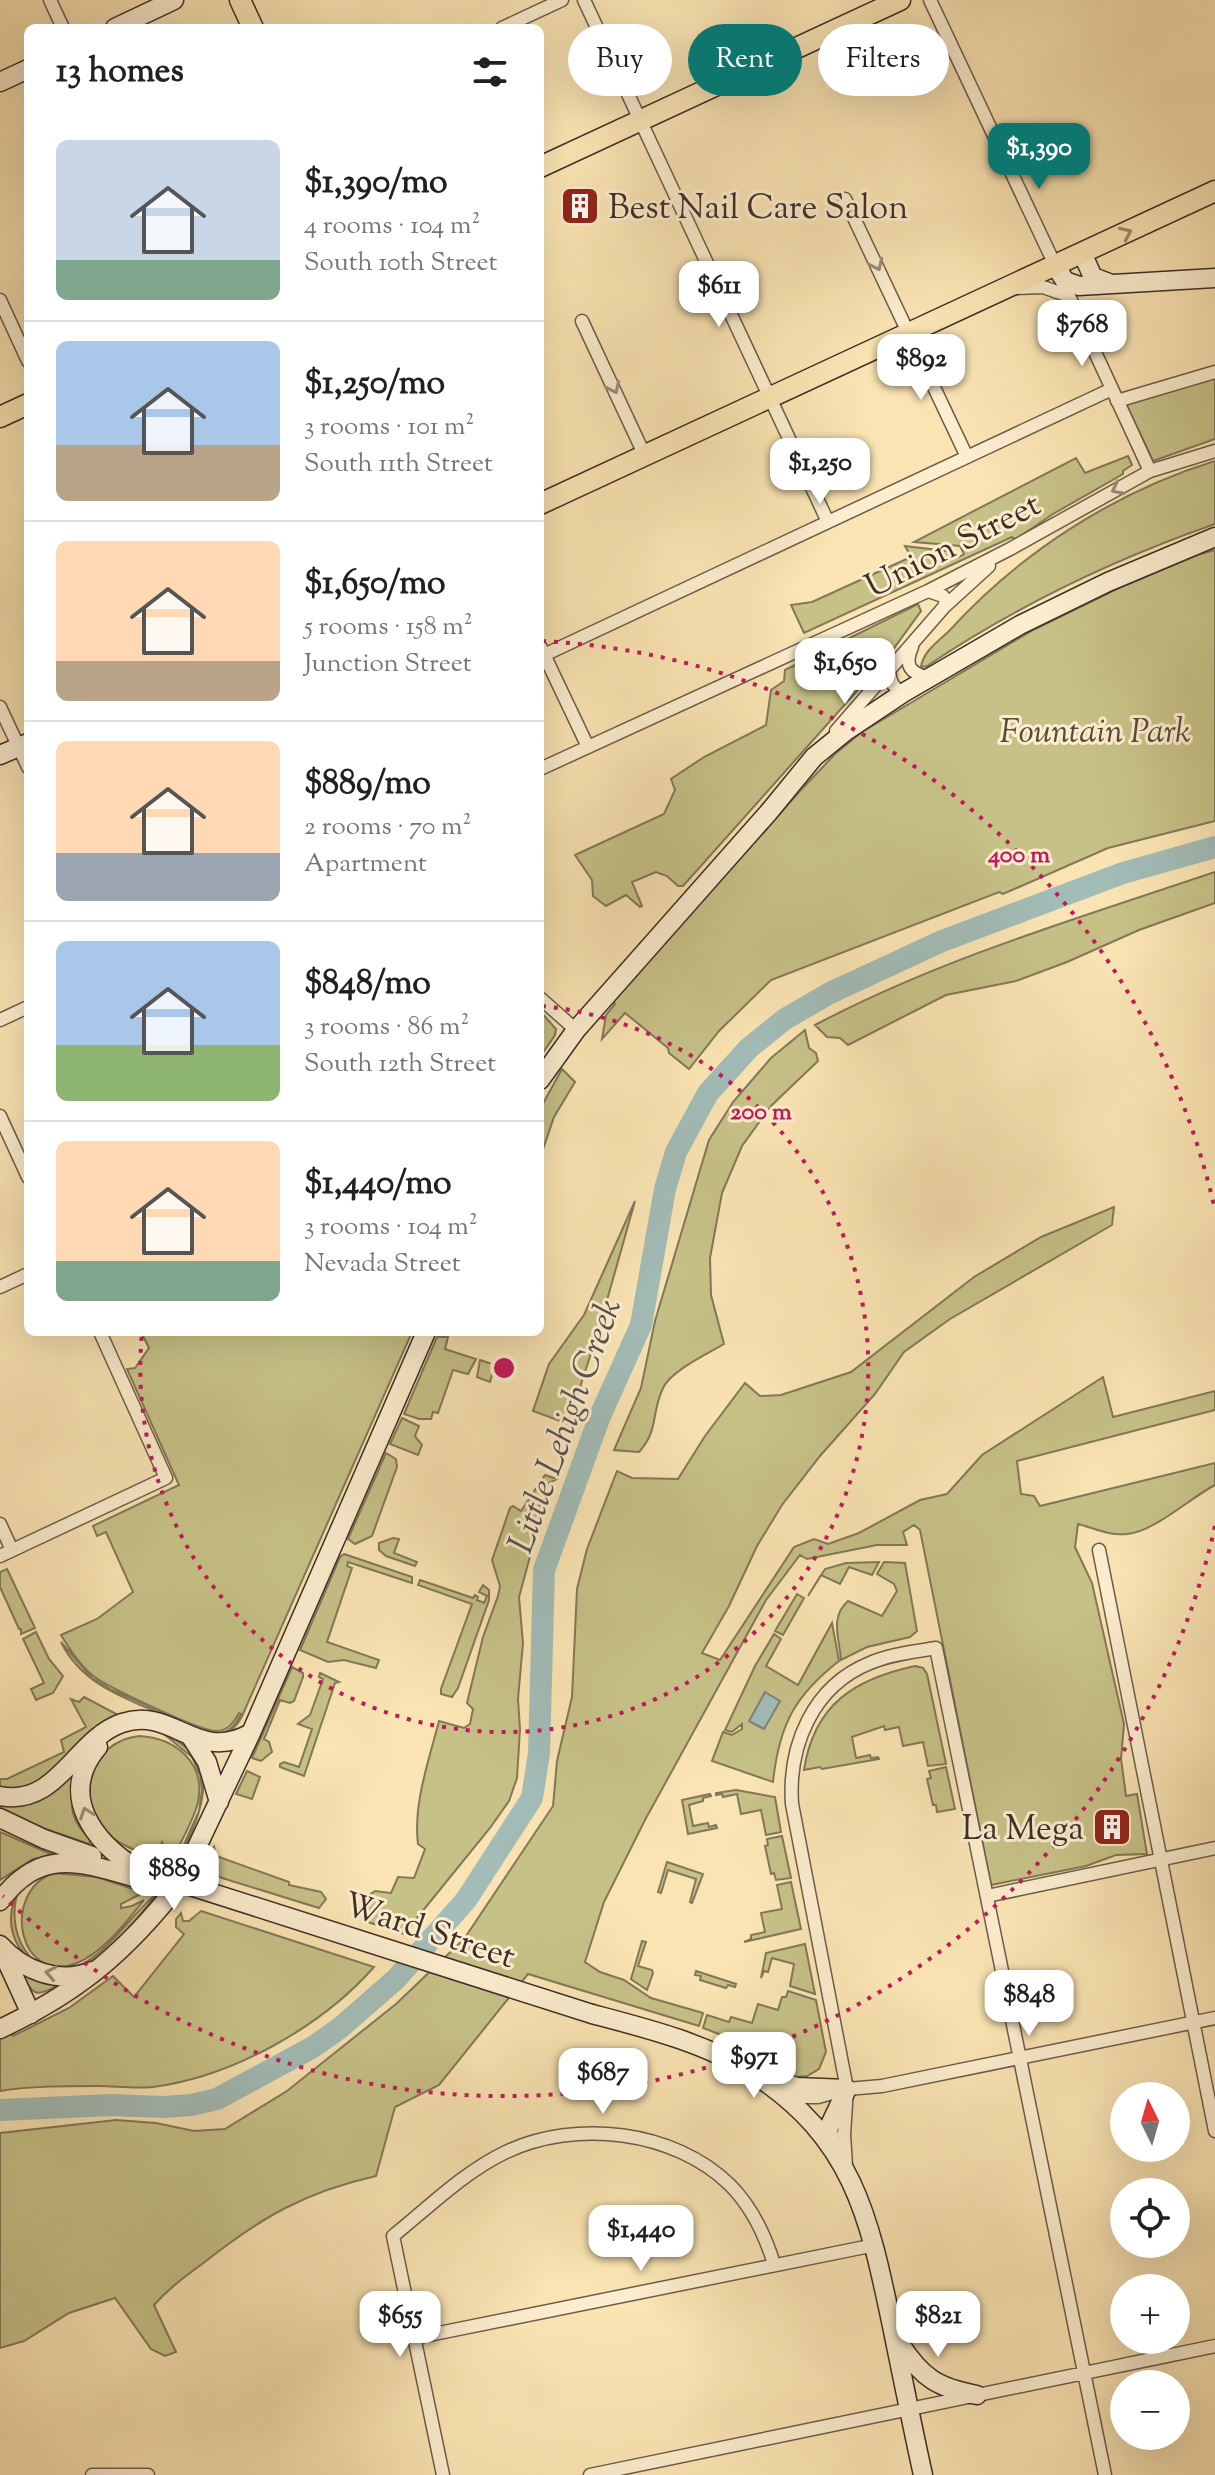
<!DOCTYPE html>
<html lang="en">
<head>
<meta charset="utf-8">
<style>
	:root { --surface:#fff; --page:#f2f2f2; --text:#202124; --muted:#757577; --line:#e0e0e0; --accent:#0f766e }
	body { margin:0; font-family:"Sorts Mill Goudy",serif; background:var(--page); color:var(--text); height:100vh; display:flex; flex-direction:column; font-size:30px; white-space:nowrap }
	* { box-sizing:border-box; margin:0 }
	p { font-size:26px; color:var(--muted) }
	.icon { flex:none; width:44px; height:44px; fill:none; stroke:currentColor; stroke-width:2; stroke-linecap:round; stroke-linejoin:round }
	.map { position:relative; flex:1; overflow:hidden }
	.panel { position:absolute; left:24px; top:24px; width:520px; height:1312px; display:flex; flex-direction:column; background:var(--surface); border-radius:12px; box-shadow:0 8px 32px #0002 }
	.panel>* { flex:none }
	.guide { position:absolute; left:568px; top:24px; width:526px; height:72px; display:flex; gap:16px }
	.needle { width:52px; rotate:355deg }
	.buttons { position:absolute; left:1110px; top:2082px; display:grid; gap:16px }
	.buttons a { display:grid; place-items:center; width:80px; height:80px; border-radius:50%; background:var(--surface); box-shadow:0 8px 32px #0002; font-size:40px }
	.price { position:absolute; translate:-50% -68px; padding:0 18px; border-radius:16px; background:#fff; color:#222; font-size:26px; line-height:52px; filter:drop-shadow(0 2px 4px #0008) }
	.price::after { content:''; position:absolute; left:50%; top:48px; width:24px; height:18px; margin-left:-12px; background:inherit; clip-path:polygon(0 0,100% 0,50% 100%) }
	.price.active { background:var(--accent); color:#fff }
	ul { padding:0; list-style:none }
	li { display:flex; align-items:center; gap:24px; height:200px; padding:0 32px }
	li+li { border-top:2px solid var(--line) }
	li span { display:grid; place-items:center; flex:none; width:224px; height:160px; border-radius:12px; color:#555 }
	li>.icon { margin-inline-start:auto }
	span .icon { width:96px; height:96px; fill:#fffc; stroke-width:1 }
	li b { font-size:34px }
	h2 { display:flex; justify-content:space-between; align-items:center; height:96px; padding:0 32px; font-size:34px }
	.tag { padding:0 28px; border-radius:36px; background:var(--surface); box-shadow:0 8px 32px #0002; font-size:28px; line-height:72px }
	.tag.active { background:var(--accent); color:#fff }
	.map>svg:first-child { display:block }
	.green { fill:#c6c187; stroke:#827857; stroke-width:2 }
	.water { fill:#a2bcb7; stroke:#7a837d; stroke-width:2 }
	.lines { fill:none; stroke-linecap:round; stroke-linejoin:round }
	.river { stroke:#a2bcb7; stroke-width:22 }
	.street-casing { stroke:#6c5c4a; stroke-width:15 }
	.secondary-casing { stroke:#3d2e27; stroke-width:21 }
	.primary-casing { stroke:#3d2e27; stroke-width:23 }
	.street { stroke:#fcedce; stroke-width:12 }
	.secondary { stroke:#fcedce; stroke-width:18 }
	.primary { stroke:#fae4b3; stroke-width:20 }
	.secondary-bridge-casing { stroke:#3d2e27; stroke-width:21; stroke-linecap:butt }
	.secondary-bridge { stroke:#fcedce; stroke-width:18 }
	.oneway { stroke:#9c896d }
	.oneway2 { stroke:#9c8e7a }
	.ring { fill:none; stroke:#c2185b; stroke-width:4; stroke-dasharray:4 8 }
	.labels { text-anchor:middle; stroke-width:6; stroke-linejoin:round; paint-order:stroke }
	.poi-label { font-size:34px; fill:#3d2e27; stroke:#fcedce; text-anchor:start }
	.street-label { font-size:34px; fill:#3d2e27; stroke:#fcedce }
	.park-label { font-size:34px; font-style:italic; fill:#584b3a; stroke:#fcedce }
	.water-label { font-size:36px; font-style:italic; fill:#56524b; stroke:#fcedce }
	.centre { fill:#c2185b; stroke:#fcedce; stroke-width:4 }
	.ring-label { font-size:24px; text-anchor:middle; font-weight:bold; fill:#c2185b; stroke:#fcedce; stroke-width:6; stroke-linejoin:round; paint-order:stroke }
</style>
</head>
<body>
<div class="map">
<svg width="1215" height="2475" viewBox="0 0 1215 2475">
	<rect width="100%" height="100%" fill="#fae4b3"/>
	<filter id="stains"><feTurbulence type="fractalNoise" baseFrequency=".0025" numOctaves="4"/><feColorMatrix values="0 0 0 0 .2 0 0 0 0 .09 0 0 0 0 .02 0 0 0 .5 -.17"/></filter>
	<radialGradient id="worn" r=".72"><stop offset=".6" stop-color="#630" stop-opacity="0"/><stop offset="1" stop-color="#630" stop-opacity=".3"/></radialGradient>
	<path class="green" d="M1215 377V439L1153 461 1126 404Z
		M1128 456 1132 465 1123 471V474L1053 514 1015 540 1012 537 804 633 791 605 812 602 911 557 905 546 955 552 959 557 964 554 960 546 914 542 1076 458 1085 473Z
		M1215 461V524C1115 559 1015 607 927 666L921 667C923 651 939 641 950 630 1021 552 1115 492 1215 461Z
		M1215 550V821L1108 848 1003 894 999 892 771 980 719 1031 689 1069 669 1053 668 1048 625 1013 602 1039 606 1015 615 1004 613 1001 800 791 835 754 862 732 1033 630 1119 588 1197 555Z
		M918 604 921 611 889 655 683 886H678L667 876 656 872 632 882 642 906 640 907 626 895 606 906 593 896 592 880 575 855 664 814 675 790 671 779 704 757 766 725 771 690 784 681 785 670Z
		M1215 872V903L1139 930 1067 962 1016 981 946 995 848 1045 840 1038 827 1037 815 1025C942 958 1079 918 1215 872Z
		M540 1011 556 1029 555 1035 540 1057Z
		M805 1030 809 1048 816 1053 818 1061 771 1106 742 1146 722 1193 710 1258 711 1295 724 1344C707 1354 671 1371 663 1388 651 1413 659 1430 639 1452L614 1450 641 1388 655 1321 709 1140 733 1102 771 1058Z
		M562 1069 575 1082 554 1117 540 1158V1109Z
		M635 1201 598 1332 568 1424 533 1411 549 1364 584 1315Z
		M1114 1207 1112 1225 950 1319 904 1352 875 1394 820 1456 782 1505 757 1546 729 1606 702 1653 720 1660 794 1547 814 1539 828 1544 859 1533 920 1500 947 1494 982 1455 1103 1377 1113 1417 1215 1391V1410L1017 1461 1021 1494 1034 1496 1040 1506 1215 1463V1485C1190 1498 1154 1532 1127 1534 1109 1536 1094 1528 1078 1524L1075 1547 1092 1583 1124 1724 1121 1759 1126 1796 1137 1794 1147 1854 1116 1855 1086 1866 991 1885 920 1530 914 1525 903 1532 907 1545H877L807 1559 800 1555 766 1600 645 1820 604 1902 585 1962 600 1972 624 1980 651 1998 703 2013 699 2026 528 1974 439 2085 395 2107 376 2176C305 2192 262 2217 206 2261 187 2275 169 2288 154 2305L176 2352 165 2356 151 2349 115 2298 69 2313 24 2341 0 2348V2133L116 2120 156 2123 194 2131 225 2129 287 2091 396 2004 464 1939 553 1806 557 1761 572 1697 577 1589 587 1549 617 1471 632 1478 678 1479 705 1436 745 1383 760 1396 781 1395 851 1372 974 1277 1041 1237Z
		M141 1332H412L243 1714C226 1751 198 1730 170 1718 197 1720 221 1754 241 1714L239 1713C234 1722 228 1731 216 1731 200 1731 105 1686 92 1675 79 1664 70 1650 61 1635L97 1619 133 1592 106 1532 97 1536 93 1526 179 1485 127 1369 135 1368 149 1348Z
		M437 1337H448L445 1349 476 1359 468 1374 453 1370 438 1413 433 1412 431 1419H419L404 1414Z
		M480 1360 495 1365 490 1382 477 1377Z
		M402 1418 419 1426 415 1436 422 1445 418 1455 390 1444Z
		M386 1453 396 1459 397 1467 372 1536 355 1544 348 1539Z
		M545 1475 557 1479 549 1483 540 1500 541 1516 519 1597 523 1643 518 1699 520 1729 517 1778 509 1801 490 1828 404 1934 368 1922 369 1895 375 1891 391 1893 398 1877 414 1878 425 1849 418 1844C413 1804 429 1760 439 1721L464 1728 470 1724 473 1709 467 1703 483 1637 498 1596 500 1586 492 1560 510 1508 513 1506 521 1511Z
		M393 1538 399 1539 394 1553 417 1562 415 1566 386 1556 379 1550V1543Z
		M344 1554 412 1577V1583L348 1562 347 1566 352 1568 327 1642 379 1660 376 1668 344 1660 328 1662 300 1650 340 1557Z
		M879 1562 872 1575 849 1567 840 1584 821 1575 808 1596 825 1569 846 1563Z
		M884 1562 905 1563 917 1631 910 1637 867 1647 841 1660C839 1637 830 1617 848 1601L882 1616 897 1591 894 1584 877 1574Z
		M7 1569 35 1628 21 1634V1629H19L0 1587V1572Z
		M420 1580 473 1598 475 1595 478 1597 477 1600 484 1603 487 1596 479 1592 483 1585 489 1590V1600L458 1688 452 1697 441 1694V1689L472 1604 418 1585Z
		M797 1594 804 1598 783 1635 775 1631Z
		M832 1623 839 1661C794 1696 779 1726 773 1782L712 1761 723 1732 732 1735 742 1729V1724L732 1732 725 1730 755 1666 774 1634 781 1639 766 1666 798 1685Z
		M36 1632 49 1659 63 1676 53 1693 36 1700 31 1689 44 1683 23 1639Z
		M61 1642 92 1678 112 1690 167 1714 166 1716C125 1698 82 1685 61 1642Z
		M915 1666 923 1668 927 1674 946 1764 928 1766 923 1742 903 1746 899 1727 885 1730 884 1726 852 1737 856 1758 870 1755 871 1758 878 1757 879 1759 822 1769 820 1767 804 1770C814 1704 855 1679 915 1666Z
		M292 1667 303 1673V1677L294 1701 290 1703 280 1700 264 1739 269 1742 272 1752 261 1761 252 1758Z
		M320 1673 339 1682 335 1683 304 1776 280 1767V1764L284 1762 299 1767 312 1729 298 1724 310 1715 323 1679 319 1677Z
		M84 1697 120 1716 94 1729 34 1787 0 1792V1779H7L64 1752 61 1740 86 1727 71 1699 79 1702Z
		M165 1735C232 1762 195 1828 172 1871L199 1811 202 1790 200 1775 192 1757Z
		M139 1736C175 1738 206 1762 198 1802 193 1822 181 1841 172 1860L162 1842 156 1858C140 1852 124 1847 110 1836 80 1811 83 1758 121 1741 126 1738 133 1737 139 1736Z
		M78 1759C73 1791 62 1816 91 1839L89 1844 26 1822 0 1808V1802Z
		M946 1767 955 1809 937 1812 936 1805H933L927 1779 931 1778 929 1771Z
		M247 1771 260 1777 252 1799 236 1794Z
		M736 1790 775 1797 781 1832 766 1835 761 1810 741 1814 737 1794 723 1797 722 1794 716 1795V1793Z
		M710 1794 711 1796 703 1798V1801L689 1805 693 1826 708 1823 709 1827 716 1825 717 1828 688 1834 682 1800Z
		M0 1832 53 1855 33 1859 0 1880Z
		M782 1836 791 1878 776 1880 774 1873 771 1874 765 1846 768 1845 767 1839Z
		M214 1847 216 1856 289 1882V1885L321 1892 326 1899 319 1908 222 1878 206 1868 202 1869Z
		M667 1862 703 1874 692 1903 690 1902 696 1879 668 1870 661 1893 658 1892Z
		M53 1873 97 1877 139 1891V1895L121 1904V1908L132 1906 144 1900C126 1922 104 1952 77 1963 19 1986 0 1894 53 1873Z
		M791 1882 801 1929 744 1942 751 1939V1935L765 1932 761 1913 782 1909 777 1885Z
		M21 1885C20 1889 16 1895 14 1901 7 1921 12 1944 29 1958 84 2002 124 1916 159 1892 138 1916 114 1952 83 1966 32 1990 0 1927 21 1885Z
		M201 1911 374 1967C321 2027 232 2077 153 2087 135 2089 115 2086 98 2086 66 2086 31 2086 0 2091V2038L11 2033 13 2036 69 2008 113 1976 134 1997 184 1934 176 1927V1919L181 1913 183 1921H189Z
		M642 1941 646 1942 638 1966 652 1970 653 1973 647 1990 631 1979Z
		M805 1944 815 1994 790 1986 794 1964 772 1958 768 1972 764 1971 761 1978 766 1953Z
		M696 1971 736 1984 735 1987 728 1985 726 1988 700 1980 701 1976 695 1975Z
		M21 1972 42 1982 58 1985C35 1999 32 1994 21 1972Z
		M788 1991 816 2000 826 2052 819 2069 807 2076 793 2077 732 2039 703 2028 707 2015 729 2022 731 2017 752 2023 758 2004 778 2010 782 1997H786Z"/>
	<path class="water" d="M765 1692 780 1701 764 1729 749 1721Z"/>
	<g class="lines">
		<path class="river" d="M0 2110 111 2105 164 2107 191 2105 217 2099 313 2047 340 2028 396 1979 466 1900 532 1798 539 1753 544 1570 600 1416 641 1325 665 1189 676 1152 708 1093 749 1048 785 1019 830 993 942 941 1123 873 1215 847"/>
		<g class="street-casing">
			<path id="street" d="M50 0 63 28
				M584 0 828 522
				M930 0 1055 265
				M502 28 562 0
				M845 199 967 457
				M1016 288 1043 287 1069 296 1150 471
				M0 300 28 361
				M582 321 645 456
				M1117 401 1215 372
				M944 607 989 566
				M540 646 588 747
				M912 647C904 666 910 673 929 678
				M544 655 1112 389
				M889 669C890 681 892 687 903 693
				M0 707 28 767
				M836 731 944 607 946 601 943 596 928 591
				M540 769 928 591 1010 549 1150 471 1215 451
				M540 998 576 1030
				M0 1020 28 1007
				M0 1116 28 1177
				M0 1287 28 1274
				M0 1524 12 1550
				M1099 1550 1215 2131
				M0 1556 166 1478 100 1332
				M987 1896 1215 1848
				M787 2097H818L847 2089 882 2086 1215 2018
				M846 2166 844 2134 847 2089 792 1804C788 1745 813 1686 870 1663 891 1654 914 1652 936 1648L1105 2475
				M414 2338 875 2245
				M92 2475H148
				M443 2475 393 2236C429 2207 464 2172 506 2152 575 2119 674 2130 730 2185 752 2207 765 2235 774 2264
				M590 2475 1215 2346"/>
		</g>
		<g class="secondary-casing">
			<path id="secondary" d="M115 28 174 0
				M0 82 28 69
				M1082 253 1093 277 1109 283
				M1055 265 1065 281 1079 286 1215 278
				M0 755 28 743
				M540 1080 576 1030 768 813 814 757 846 731 903 693 1020 625 1108 582 1215 537
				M191 1737 207 1762 219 1802
				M98 1747C57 1795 94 1842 137 1869
				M0 1796C58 1807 75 1739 122 1723 174 1706 196 1764 251 1733
				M0 1818 44 1839 92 1856
				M187 1868 251 1733 426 1332
				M0 1901C40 1848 78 1861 133 1877
				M0 1945C22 1970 59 1985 92 1971
				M3 1953 31 2014
				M592 2014C645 2028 706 2043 752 2073 853 2138 869 2216 892 2326 902 2375 912 2425 923 2475
				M0 2029C72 1995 118 1959 168 1898
				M769 2079 797 2087 847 2089 828 2129 831 2147
				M900 2344C922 2378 938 2388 977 2395"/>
		</g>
		<g class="primary-casing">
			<path id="primary" d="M240 0 253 28
				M540 167 900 0
				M0 417 28 404
				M540 504 1215 191"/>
		</g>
		<use href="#street" class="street"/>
		<use href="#secondary" class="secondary"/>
		<use href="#primary" class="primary"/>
		<g class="secondary-bridge-casing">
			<path id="secondary-bridge" d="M137 1869 592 2014"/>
		</g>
		<use href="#secondary-bridge" class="secondary-bridge"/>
	</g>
	<defs><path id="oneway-chevron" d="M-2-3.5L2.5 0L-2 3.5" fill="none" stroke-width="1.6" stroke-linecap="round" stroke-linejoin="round" transform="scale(2)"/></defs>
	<use class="oneway" href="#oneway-chevron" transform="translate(1126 233) rotate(-25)"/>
	<g class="oneway2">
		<use href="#oneway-chevron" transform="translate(877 265) rotate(65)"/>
		<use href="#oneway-chevron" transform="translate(614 388) rotate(65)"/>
		<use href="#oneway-chevron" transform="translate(1117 489) rotate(153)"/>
		<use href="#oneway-chevron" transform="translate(86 1813) rotate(-109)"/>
		<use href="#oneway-chevron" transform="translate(51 1973) rotate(-169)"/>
	</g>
	<g class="ring">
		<path d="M542 1006A364 364 0 1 1 142 1333"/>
		<path d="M1215 1526A728 728 0 0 1 3 1896M542 641A728 728 0 0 1 1215 1210"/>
	</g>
	<defs>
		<g id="building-square" transform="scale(2)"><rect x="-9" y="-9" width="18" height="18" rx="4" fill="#8f2418" stroke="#fcedce"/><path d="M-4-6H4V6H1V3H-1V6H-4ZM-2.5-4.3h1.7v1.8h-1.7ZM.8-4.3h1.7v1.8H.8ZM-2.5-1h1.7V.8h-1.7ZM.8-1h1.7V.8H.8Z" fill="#fff"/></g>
	</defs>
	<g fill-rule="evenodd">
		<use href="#building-square" x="580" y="206"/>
		<use href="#building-square" x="1112" y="1827"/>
	</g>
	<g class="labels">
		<g class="poi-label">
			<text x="608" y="218">Best Nail Care Salon</text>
			<text x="1084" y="1839" text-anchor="end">La Mega</text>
		</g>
		<g class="street-label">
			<text transform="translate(952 544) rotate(-27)" y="12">Union Street</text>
			<text transform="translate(430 1929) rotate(18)" y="12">Ward Street</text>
		</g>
		<g class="park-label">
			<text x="1095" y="742">Fountain Park</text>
		</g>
		<g class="water-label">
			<text transform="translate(563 1425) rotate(-70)" y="13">Little Lehigh Creek</text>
		</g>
	</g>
	<circle cx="504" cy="1368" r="12" class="centre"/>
	<g class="ring-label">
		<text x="1019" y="862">400 m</text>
		<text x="761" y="1119">200 m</text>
	</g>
	<rect width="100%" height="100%" filter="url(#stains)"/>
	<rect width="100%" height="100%" fill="url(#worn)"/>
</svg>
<div class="buttons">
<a><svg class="needle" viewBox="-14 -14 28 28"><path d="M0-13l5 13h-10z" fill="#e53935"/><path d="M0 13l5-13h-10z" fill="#757577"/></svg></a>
<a><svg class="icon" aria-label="locate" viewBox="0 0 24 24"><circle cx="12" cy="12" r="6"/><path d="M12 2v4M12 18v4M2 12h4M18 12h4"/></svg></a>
<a>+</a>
<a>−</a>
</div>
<b class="price active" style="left:1039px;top:191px">$1,390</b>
<b class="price" style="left:719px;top:329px">$611</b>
<b class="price" style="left:1082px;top:368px">$768</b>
<b class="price" style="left:921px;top:402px">$892</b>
<b class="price" style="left:820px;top:506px">$1,250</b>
<b class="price" style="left:845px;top:706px">$1,650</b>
<b class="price" style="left:174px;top:1912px">$889</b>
<b class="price" style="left:1029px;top:2038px">$848</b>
<b class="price" style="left:754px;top:2100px">$971</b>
<b class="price" style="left:603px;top:2116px">$687</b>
<b class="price" style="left:641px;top:2273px">$1,440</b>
<b class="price" style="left:400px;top:2359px">$655</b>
<b class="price" style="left:938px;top:2359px">$821</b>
<div class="guide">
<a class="tag">Buy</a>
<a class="tag active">Rent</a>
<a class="tag">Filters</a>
</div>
<section class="panel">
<h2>13 homes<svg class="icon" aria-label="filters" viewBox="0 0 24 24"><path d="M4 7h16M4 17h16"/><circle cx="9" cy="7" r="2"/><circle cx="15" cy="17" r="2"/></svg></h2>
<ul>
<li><span style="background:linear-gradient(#c9d6e8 75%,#7fa58c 0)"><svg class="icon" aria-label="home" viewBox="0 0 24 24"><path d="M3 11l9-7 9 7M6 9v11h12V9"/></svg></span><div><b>$1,390/mo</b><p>4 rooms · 104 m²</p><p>South 10th Street</p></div></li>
<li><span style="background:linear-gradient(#a9c7e8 65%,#b9a48a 0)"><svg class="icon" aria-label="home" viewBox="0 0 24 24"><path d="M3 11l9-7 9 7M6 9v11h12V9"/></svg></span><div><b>$1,250/mo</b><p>3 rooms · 101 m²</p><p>South 11th Street</p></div></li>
<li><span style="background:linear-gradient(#ffd9b3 75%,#b9a48a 0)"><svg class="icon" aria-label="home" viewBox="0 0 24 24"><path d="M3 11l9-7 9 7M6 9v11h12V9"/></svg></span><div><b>$1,650/mo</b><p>5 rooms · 158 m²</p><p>Junction Street</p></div></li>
<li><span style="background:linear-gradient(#ffd9b3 70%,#9aa5b1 0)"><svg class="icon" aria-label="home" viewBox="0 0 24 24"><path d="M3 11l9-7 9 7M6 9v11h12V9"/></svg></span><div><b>$889/mo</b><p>2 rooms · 70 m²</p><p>Apartment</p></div></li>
<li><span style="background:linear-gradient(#a9c7e8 65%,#8fb573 0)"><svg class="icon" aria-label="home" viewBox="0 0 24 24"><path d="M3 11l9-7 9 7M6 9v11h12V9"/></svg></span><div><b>$848/mo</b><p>3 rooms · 86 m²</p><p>South 12th Street</p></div></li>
<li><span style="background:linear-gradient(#ffd9b3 75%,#7fa58c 0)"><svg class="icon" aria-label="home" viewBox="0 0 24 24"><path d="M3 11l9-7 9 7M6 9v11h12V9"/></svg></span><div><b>$1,440/mo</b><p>3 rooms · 104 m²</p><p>Nevada Street</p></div></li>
</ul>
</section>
</div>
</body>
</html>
